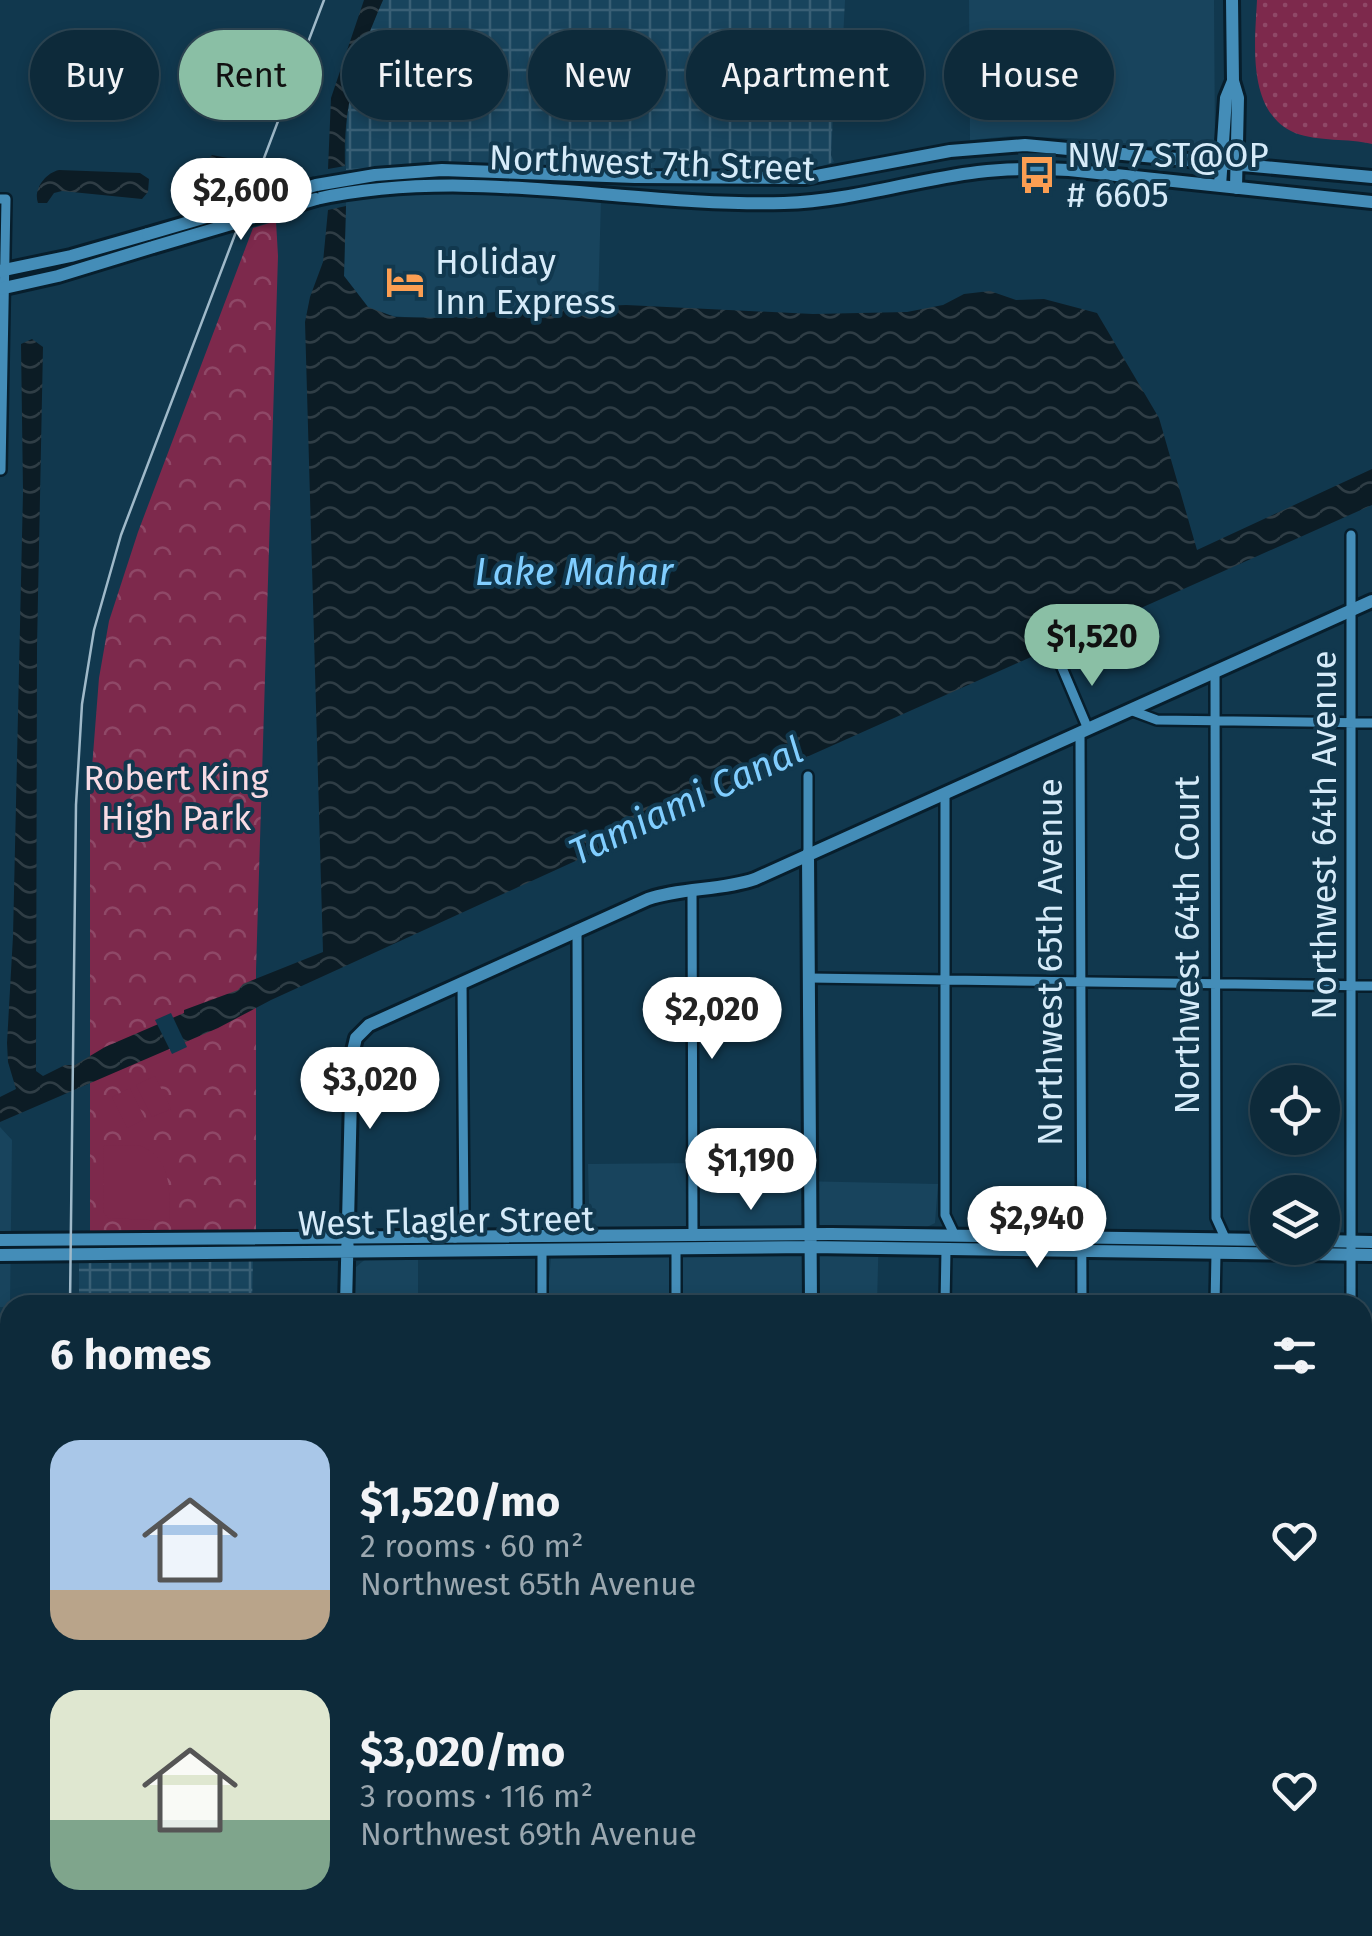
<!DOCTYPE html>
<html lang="en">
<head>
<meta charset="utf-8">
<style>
	:root { --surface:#0d2a3a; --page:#163242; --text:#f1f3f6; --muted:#9aa7af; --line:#2d4654; --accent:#8abfa5 }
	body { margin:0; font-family:"Fira Sans",sans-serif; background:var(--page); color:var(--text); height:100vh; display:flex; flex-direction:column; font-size:38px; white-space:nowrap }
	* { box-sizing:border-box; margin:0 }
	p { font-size:32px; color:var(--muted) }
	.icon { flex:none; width:55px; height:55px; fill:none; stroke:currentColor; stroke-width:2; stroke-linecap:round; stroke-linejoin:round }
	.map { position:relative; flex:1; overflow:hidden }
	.drawer { position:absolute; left:0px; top:1295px; width:1372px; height:642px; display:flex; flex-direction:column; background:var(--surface); border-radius:30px 30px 0 0; box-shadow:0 5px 15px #0003,0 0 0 2px var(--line) }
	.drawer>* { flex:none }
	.banner { position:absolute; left:30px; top:30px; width:1312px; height:90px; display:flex; gap:20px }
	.buttons { position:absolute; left:1250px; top:1065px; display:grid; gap:20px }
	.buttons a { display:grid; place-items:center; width:90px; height:90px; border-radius:50%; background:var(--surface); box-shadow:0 5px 15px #0003,0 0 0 2px var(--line); font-size:50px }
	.price { position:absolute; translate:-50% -85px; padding:0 22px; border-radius:35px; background:#fff; color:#222; font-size:32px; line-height:65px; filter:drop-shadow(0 2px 5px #0008) }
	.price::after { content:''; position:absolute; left:50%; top:60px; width:30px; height:22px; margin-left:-15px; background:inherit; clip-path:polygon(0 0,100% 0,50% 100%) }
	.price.on { background:var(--accent); color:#111 }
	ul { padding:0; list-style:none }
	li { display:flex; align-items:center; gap:30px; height:250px; padding:0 50px }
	li span { display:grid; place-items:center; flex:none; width:280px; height:200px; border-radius:30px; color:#555 }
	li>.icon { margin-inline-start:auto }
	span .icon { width:120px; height:120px; fill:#fffc; stroke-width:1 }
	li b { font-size:42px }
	h2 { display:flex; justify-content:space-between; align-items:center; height:120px; padding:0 50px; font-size:42px }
	.tag { padding:0 35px; border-radius:45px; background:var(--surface); box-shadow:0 5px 15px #0003,0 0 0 2px var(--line); font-size:35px; line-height:90px }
	.tag.on { background:var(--accent); color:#111 }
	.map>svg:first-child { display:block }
	.built { fill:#18445d }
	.industrial { fill:url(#industrial-grid) }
	.grass { fill:url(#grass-dots) }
	.forest { fill:url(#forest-crowns) }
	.pitch { fill:#7d294c }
	.water { fill:url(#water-waves) }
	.pier { fill:#11384e }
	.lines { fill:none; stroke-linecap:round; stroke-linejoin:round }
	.street-casing { stroke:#071e2c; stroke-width:14 }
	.secondary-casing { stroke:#071e2c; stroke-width:18 }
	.street { stroke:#448db8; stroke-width:9 }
	.secondary { stroke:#448db8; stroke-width:12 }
	.rail { stroke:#9fb9c9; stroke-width:2.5 }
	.secondary-bridge-casing { stroke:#071e2c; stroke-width:18; stroke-linecap:butt }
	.secondary-bridge { stroke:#448db8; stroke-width:12 }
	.labels { text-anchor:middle; stroke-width:8; stroke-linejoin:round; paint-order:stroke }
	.poi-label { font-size:35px; fill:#d6ebf9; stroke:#11384e; text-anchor:start }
	.street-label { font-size:35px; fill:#d6ebf9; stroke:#11384e }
	.park-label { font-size:35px; fill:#f9dbe4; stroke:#11384e }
	.water-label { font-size:38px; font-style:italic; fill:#81ceff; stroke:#11384e }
</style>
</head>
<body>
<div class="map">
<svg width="1372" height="1936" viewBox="0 0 1372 1936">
	<defs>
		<pattern id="industrial-grid" width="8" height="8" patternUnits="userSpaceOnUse" patternTransform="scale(2.5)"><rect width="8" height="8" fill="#18445d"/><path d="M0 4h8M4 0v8" fill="none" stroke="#395f75"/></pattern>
		<pattern id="grass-dots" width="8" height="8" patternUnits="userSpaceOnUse" patternTransform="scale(2.5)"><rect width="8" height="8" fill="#7d294c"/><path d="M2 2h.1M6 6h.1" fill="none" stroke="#8f4867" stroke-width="1.8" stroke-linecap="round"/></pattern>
		<pattern id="forest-crowns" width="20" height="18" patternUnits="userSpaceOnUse" patternTransform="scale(2.5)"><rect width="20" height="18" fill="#7d294c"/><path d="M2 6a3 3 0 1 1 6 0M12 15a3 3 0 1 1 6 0" fill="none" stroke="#8f4867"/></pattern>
		<pattern id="water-waves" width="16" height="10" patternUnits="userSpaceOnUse" patternTransform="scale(2.5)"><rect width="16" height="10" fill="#0c1c25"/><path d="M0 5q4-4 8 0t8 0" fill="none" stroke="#2f3d45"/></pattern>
	</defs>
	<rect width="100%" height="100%" fill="#11384e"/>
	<path class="built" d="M969 0H1214L1215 145 1203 152 1087 139 1012 136 970 140Z
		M411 192 583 197 601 200 598 307 510 310 422 319 386 315 368 307 344 276 346 199Z
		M0 1127 12 1140 10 1307H0Z
		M794 1136 796 1181 938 1184 935 1223 927 1227H879L877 1305H547L551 1256 590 1253 588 1164 702 1163 703 1137Z
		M368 1257 418 1258V1305H355L356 1267Z"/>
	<path class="industrial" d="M383 0H845L840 96 834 97 831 155 834 162 813 169 776 170 616 169 441 162 346 170 347 103 366 38Z
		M253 1261 252 1305H79V1263Z
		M76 1928H243V1936H76Z"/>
	<path class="grass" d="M1257 0H1372V144C1348 138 1319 142 1295 133 1246 112 1255 42 1257 0Z"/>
	<path class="forest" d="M276 221 278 256 256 970V1230L90 1232V793L99 678 109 621 138 532 253 228Z"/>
	<path class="pitch" d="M155 1076 171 1109 152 1117 136 1085Z
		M130 1088 145 1119 127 1128 112 1097Z
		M138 1145C173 1157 169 1190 170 1221L108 1218 104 1213 103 1146Z"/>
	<path class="water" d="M364 0H383C358 58 343 102 345 166L328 169 331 98Z
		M212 155 228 158 224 176 213 187 201 186 188 202 177 201 174 192 176 177 199 169Z
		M59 170 140 173 149 179 148 192 142 199 62 191 54 193 47 203H38C33 190 45 173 59 170Z
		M346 206 344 276 368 307 395 317 450 318 510 310 626 305 813 314 907 312 943 305 964 294 990 291 1016 300 1044 299 1097 313 1159 418 1197 550 1372 469V505L663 821 271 1000 218 1028 0 1122V1097L16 1089 8 1062 7 1043 13 936 23 492 21 344 32 339 43 347 37 647 36 1071 43 1076 65 1065H75L105 1047 184 1013V1010L238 990 243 984 323 952 305 322 310 297 323 262 328 210Z"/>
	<path class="pier" d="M171 1013 187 1047 172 1054 155 1020Z"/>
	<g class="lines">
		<g class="street-casing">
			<path id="street" d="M0 199H6L1 470
				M1351 535V1305
				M1060 663 1088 729
				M1215 672 1216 1218 1226 1240
				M1130 710 1157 720 1372 723
				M1080 733 1082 1305
				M945 793V1215L955 1236
				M808 854V776
				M692 890 693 1235
				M809 978 1372 986
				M569 1236 578 1216 577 930
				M455 1238 464 1216 462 982
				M542 1305V1250
				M676 1305V1248
				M945 1305 946 1249
				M1215 1305 1216 1253
				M0 1523H10
				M1362 1523 1372 1524
				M544 1928V1936
				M947 1928V1936
				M1081 1928V1936
				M1216 1928V1936
				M1353 1928V1936
				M10 1936V1880"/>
		</g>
		<g class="secondary-casing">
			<path id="secondary" d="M1232 0 1233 81 1238 98 1236 188
				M316 185 375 175 442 170 635 177 806 178 950 151 1025 145 1372 177
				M1220 186 1226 98 1233 81
				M316 199C471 165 628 207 784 203 851 201 913 180 978 172 1009 168 1039 169 1069 170L1372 202
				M0 271 71 256 148 234
				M0 289 58 276 153 247
				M808 854 811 1305
				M0 1240 831 1234 1268 1240
				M1322 1241 1372 1242
				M0 1255 810 1247 1372 1255
				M346 1305 352 1055 356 1038 369 1025 648 899C683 887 720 891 755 879L1372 601
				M0 1797H10
				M1362 1797H1372
				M347 1928V1936
				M811 1928V1936"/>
		</g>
		<use href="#street" class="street"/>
		<use href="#secondary" class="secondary"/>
		<path class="rail" d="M70 1305 76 805 82 704 94 630 121 535 324 0
			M71 1928V1936"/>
		<g class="secondary-bridge-casing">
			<path id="secondary-bridge" d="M148 234 316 185
				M153 247 316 199"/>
		</g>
		<use href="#secondary-bridge" class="secondary-bridge"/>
	</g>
	<defs>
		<g id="bus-bare" transform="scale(3)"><path d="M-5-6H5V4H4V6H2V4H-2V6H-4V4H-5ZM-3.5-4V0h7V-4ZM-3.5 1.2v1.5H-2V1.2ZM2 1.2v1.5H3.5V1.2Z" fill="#fb9e52" stroke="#11384e" stroke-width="2.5" paint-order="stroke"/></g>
		<g id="hotel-bare" transform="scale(3)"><path d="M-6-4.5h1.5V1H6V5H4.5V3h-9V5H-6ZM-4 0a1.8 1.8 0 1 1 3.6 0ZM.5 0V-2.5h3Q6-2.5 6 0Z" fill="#fb9e52" stroke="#11384e" stroke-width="2.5" paint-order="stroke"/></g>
	</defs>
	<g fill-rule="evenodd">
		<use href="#bus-bare" x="1037" y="175"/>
		<use href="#hotel-bare" x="405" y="282"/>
	</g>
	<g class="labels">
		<g class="poi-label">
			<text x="1067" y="167">NW 7 ST@OP<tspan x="1067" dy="40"># 6605</tspan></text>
			<text x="435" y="274">Holiday<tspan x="435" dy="40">Inn Express</tspan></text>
		</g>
		<g class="street-label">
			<text transform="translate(652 163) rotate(2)" y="12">Northwest 7th Street</text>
			<text transform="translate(1324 835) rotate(-90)" y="12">Northwest 64th Avenue</text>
			<text transform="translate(1187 945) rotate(-90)" y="12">Northwest 64th Court</text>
			<text transform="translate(1050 962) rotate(-90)" y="12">Northwest 65th Avenue</text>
			<text transform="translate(446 1221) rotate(-1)" y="12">West Flagler Street</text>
		</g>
		<g class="park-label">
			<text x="176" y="790">Robert King<tspan x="176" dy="40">High Park</tspan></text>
		</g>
		<g class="water-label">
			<text x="574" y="585">Lake Mahar</text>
			<text transform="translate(686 801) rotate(-25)" y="13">Tamiami Canal</text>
		</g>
	</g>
</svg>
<div class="buttons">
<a><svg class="icon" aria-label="locate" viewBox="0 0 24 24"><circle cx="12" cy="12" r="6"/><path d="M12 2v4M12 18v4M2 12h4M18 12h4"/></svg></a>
<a><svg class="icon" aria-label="layers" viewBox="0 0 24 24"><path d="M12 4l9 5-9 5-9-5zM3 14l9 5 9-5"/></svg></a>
</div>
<b class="price" style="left:241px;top:243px">$2,600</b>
<b class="price on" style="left:1092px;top:689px">$1,520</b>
<b class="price" style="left:712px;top:1062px">$2,020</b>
<b class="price" style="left:370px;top:1132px">$3,020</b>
<b class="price" style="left:751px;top:1213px">$1,190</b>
<b class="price" style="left:1037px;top:1271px">$2,940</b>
<div class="banner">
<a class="tag">Buy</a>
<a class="tag on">Rent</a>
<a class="tag">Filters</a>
<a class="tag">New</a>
<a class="tag">Apartment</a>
<a class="tag">House</a>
</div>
<section class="drawer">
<h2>6 homes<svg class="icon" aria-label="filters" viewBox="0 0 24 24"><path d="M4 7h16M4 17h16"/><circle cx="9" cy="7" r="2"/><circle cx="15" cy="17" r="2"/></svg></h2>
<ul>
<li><span style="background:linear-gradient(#a9c7e8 75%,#b9a48a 0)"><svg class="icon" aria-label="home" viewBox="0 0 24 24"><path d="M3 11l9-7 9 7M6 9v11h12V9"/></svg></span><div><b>$1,520/mo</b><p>2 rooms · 60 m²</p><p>Northwest 65th Avenue</p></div><svg class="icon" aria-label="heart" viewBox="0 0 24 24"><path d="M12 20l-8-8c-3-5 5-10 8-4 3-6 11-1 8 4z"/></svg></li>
<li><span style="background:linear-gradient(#dfe7d0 65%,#7fa58c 0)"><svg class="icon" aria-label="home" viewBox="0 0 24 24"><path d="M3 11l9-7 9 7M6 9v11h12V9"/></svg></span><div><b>$3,020/mo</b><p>3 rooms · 116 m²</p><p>Northwest 69th Avenue</p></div><svg class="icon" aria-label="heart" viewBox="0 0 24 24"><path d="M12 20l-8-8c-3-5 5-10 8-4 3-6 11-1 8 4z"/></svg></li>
</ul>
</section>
</div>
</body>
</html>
